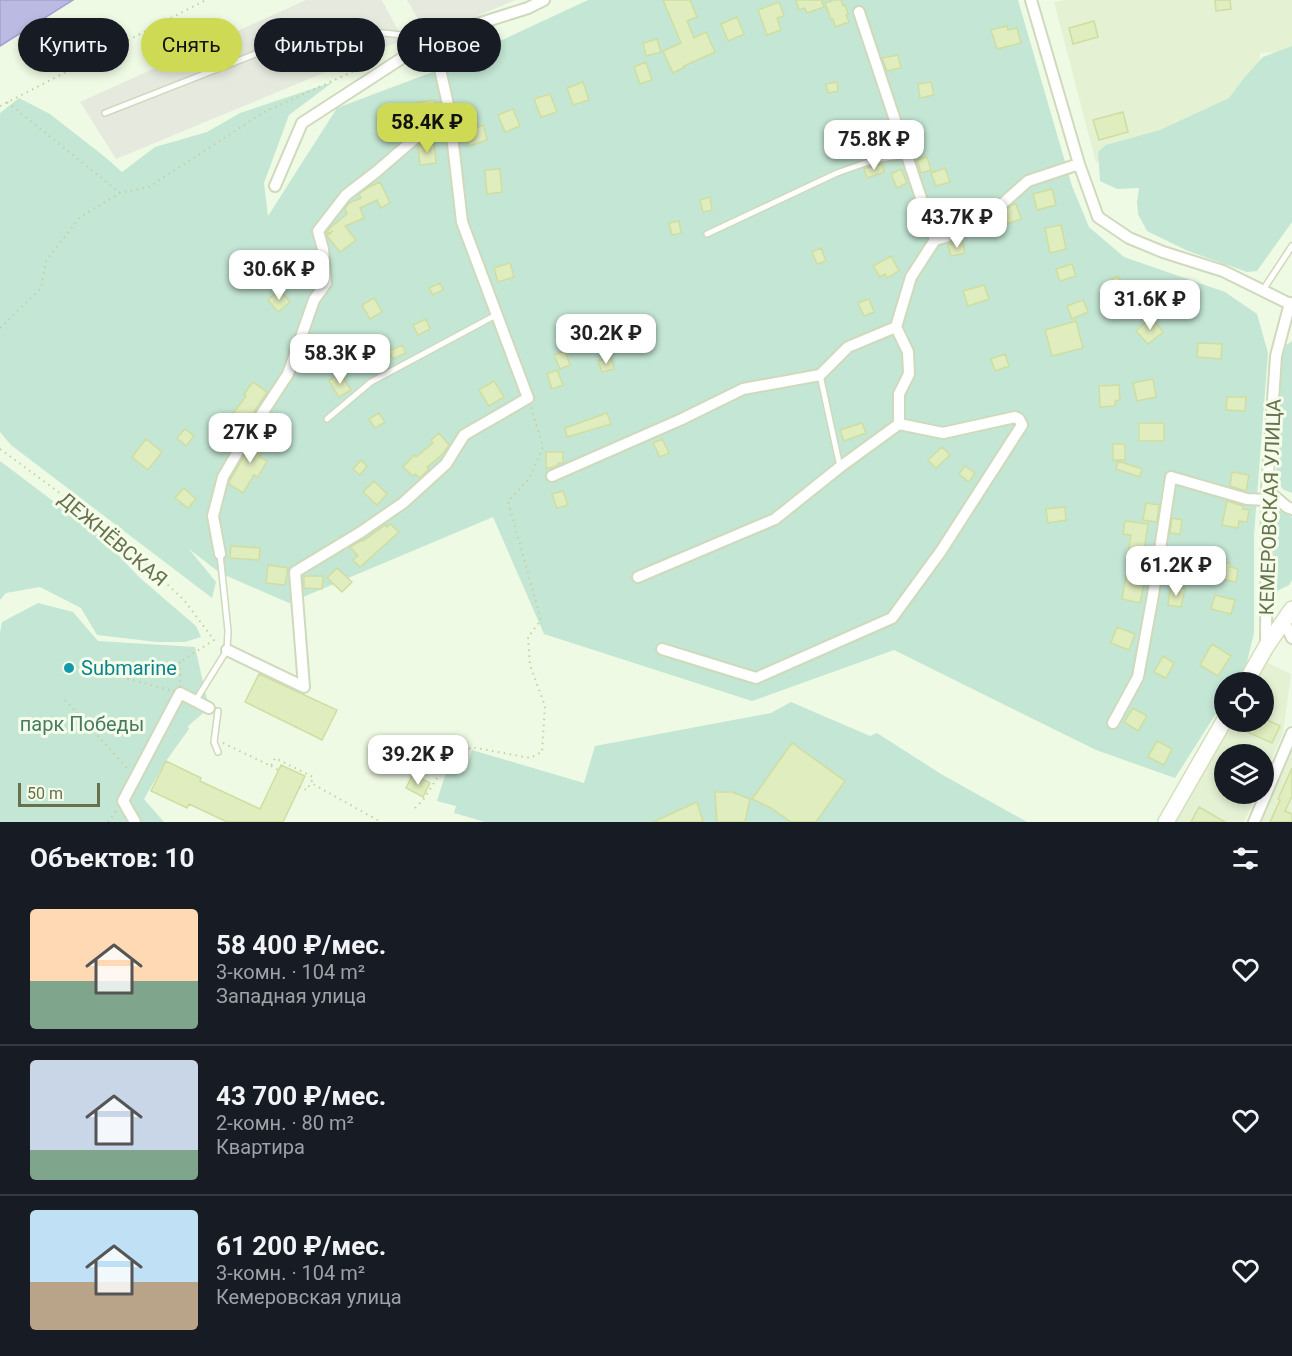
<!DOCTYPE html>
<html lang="ru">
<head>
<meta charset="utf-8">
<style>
	:root { --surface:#171b24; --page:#242831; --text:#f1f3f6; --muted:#9ea1a6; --line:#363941; --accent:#ceda53 }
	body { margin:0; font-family:Roboto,sans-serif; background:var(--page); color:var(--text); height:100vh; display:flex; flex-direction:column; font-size:22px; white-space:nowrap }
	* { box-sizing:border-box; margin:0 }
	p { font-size:20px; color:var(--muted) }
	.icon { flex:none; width:33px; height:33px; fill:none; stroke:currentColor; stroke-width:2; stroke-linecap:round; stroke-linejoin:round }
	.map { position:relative; height:822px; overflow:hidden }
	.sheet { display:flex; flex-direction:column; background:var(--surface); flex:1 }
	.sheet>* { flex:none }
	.banner { position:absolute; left:18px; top:18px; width:600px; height:54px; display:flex; gap:12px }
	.fabs { position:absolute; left:1214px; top:672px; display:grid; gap:12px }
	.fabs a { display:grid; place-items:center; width:60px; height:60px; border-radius:50%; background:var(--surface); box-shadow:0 3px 9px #0003; font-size:30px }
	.scale { position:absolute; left:18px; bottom:15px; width:82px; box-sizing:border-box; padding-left:6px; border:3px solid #68704c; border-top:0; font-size:16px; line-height:21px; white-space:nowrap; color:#68704c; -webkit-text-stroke:4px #f4fdea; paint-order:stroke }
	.price { position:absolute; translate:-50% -51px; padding:0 14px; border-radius:12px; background:#fff; color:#222; font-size:20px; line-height:39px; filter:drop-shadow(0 2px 3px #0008) }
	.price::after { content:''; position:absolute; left:50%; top:36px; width:18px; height:14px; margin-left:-9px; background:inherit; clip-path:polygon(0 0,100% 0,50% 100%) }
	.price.active { background:var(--accent); color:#111 }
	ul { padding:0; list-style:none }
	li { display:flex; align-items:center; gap:18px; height:150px; padding:0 30px }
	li+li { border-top:2px solid var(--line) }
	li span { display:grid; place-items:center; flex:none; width:168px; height:120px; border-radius:6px; color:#555 }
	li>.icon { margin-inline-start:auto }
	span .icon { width:72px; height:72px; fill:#fffc; stroke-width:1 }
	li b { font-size:26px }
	h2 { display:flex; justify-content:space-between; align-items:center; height:72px; padding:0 30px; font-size:26px }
	.tag { padding:0 21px; border-radius:27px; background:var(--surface); box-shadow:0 3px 9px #0003; font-size:21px; line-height:54px }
	.tag.active { background:var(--accent); color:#111 }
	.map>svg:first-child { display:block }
	.residential { fill:#e4f1d3 }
	.industrial { fill:#e6eade }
	.green { fill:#c4e6d4 }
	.water { fill:#bbbae2; stroke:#a2a1d2; stroke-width:1.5 }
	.building { fill:#e0edbe; stroke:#cfdea0; stroke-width:1.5 }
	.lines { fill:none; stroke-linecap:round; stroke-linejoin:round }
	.service-casing { stroke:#cfd9bb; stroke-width:8 }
	.minor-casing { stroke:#cfd9bb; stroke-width:14 }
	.secondary-casing { stroke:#d4dfbc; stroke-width:18 }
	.path { stroke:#c5d1a1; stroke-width:2; stroke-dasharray:1.5 4.5; stroke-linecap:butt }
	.service { stroke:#fff; stroke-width:5 }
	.minor { stroke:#fff; stroke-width:10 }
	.secondary { stroke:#fff; stroke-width:15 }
	.culture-dot { fill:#0f9aa8; stroke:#f4fdea; stroke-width:2 }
	.labels { text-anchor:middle; stroke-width:6; stroke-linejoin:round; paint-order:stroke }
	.street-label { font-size:20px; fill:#68704c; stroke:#f4fdea }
	.culture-label { font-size:20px; fill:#0d838f; stroke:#f4fdea; text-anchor:start }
	.park-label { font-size:20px; fill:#487a65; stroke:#f4fdea }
</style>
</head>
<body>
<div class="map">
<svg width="1292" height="822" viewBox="0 0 1292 822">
	<rect width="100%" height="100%" fill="#effae4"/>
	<path class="residential" d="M1067 0H1292V51L1260 53 1258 114 1096 163 1054 2Z
		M1264 661 1291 674 1283 733 1263 779V754H1224V794H1257L1244 822H1173L1230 722H1263V682H1252Z
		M1292 741V822H1258Z"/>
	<path class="industrial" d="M306 0H382L403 40 116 159 80 102Z
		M407 0H515L428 37Z"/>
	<path class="green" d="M588 0H1018L1072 186 1089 227 1124 257 1225 292 1257 314 1268 353 1254 535V633L1246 666 1235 682H1224V701L1175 778 1096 750 894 650 752 701 544 634 493 517 289 603 220 573 189 549 216 582 212 598 11 445 0 432V113L19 98 50 114 105 157 122 172 155 147 207 132 240 113 333 82 289 115 264 183 268 216 337 108 438 70Z
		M1292 46V222L1257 271 1247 272 1188 251 1147 231 1138 214 1137 202 1139 188 1117 189 1100 181 1098 152 1106 145 1160 130 1229 98 1244 78 1263 57Z
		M1292 341V493L1284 490 1276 482 1282 354 1286 345Z
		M0 461 102 538 140 578 196 626 201 637 185 642H157L97 635 81 608 40 587 6 593 0 600Z
		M1275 508 1292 517V580L1289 585 1277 591 1273 588Z
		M38 603 73 612 98 641 195 647 209 708 188 726 189 729 166 761 144 799 164 822H0V633L2 622Z
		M791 702 870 736 877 733 941 774 1027 822H485L454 813 456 806 437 801 448 766 466 771 472 750 584 783 595 746 771 713Z"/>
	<path class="water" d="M0 0H73L0 46Z"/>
	<path class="building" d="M663 0H690L697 17 687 21 694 38 706 32 715 52 684 66 685 67 673 73 663 51 681 43Z
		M796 0H823L822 2 824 7 807 13 805 8 799 10Z
		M834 0H841L843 6 845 5 848 14 846 15 849 22 835 27 833 19H831L825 3Z
		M1215 0H1230L1231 9 1216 11Z
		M779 2 784 16 777 18 781 30 767 35 758 10Z
		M737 17 744 34 728 41 721 24Z
		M1094 21 1098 37 1073 44 1069 28Z
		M1007 26 1008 30 1017 28 1021 43 997 49 991 30Z
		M657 39 661 52 646 56 643 43Z
		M898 55 901 68 887 71 882 58Z
		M646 62 652 80 640 84 634 67Z
		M583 82 589 100 573 105 567 88Z
		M837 82 838 91 828 93 826 84Z
		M931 82 934 95 920 98 918 84Z
		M550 94 557 112 541 117 534 99Z
		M435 100 436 110 430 116 420 117 418 102Z
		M513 109 520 126 505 132 498 115Z
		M1123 112 1128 132 1099 140 1093 120Z
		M477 124 478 127 483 125 487 140 469 146 463 128Z
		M842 132 846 146 837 148 833 135Z
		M434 144 436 163 420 165 418 146Z
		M927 157 931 170 921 173 917 160Z
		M882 164 884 172 867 178 864 169Z
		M945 168 950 182 936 186 931 173Z
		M500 169 502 192 487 194 485 170Z
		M901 169 907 183 897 188 891 174Z
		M380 182 390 203 381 208 377 200 360 208 364 218 345 226 356 240 340 252 327 236 333 231 327 234 326 233 331 227 347 214 345 208 349 203 361 198 359 194 369 187Z
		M1052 189 1056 205 1037 210 1033 194Z
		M710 197 712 210 703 212 700 200Z
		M1016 204 1021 219 1006 224 1002 213 1012 205Z
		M679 221 681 233 672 235 669 223Z
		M919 224 922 232 913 236 910 228Z
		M1061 225 1066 249 1050 253 1045 228Z
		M962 241 965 253 951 256 948 245Z
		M821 248 826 261 817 264 812 252Z
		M304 251 317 266 304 278 291 264Z
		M891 256 899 271 887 278 885 274 880 277 873 266Z
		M510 263 514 277 498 282 494 268Z
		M1072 264 1076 276 1060 281 1056 269Z
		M1118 276 1128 293 1111 302 1101 285Z
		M440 283 443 290 433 295 429 288Z
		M984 285 989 299 968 306 963 291Z
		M280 290 290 302 278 312 268 300Z
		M374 298 382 312 370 319 362 305Z
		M869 299 874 312 864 316 858 303Z
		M1083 300 1088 312 1072 319 1067 306Z
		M1151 318 1163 332 1148 344 1136 331Z
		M426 319 430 329 418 335 413 325Z
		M1076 321 1083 348 1052 356 1045 330Z
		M1198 343 1222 344 1221 359 1197 357Z
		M402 345 406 353 393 359 389 351Z
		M565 351 570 365 560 369 554 355Z
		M1005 354 1009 366 995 371 991 359Z
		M611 357 614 369 602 372 598 361Z
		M557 370 563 385 552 389 547 374Z
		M340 373 351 390 339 397 329 381Z
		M1153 379 1156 397 1137 401 1133 383Z
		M494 381 504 397 489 406 479 390Z
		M253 382 267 392 242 430 232 422 236 417 232 415 246 396 244 394Z
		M1119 385 1120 400 1115 401V406L1100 407 1099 386Z
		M1227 397H1246L1245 411 1226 410Z
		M379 413 385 422 375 428 369 419Z
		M607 413 611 424 567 437 565 428Z
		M862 423 866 433 844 441 840 430Z
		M1139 423H1164V441H1139Z
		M185 429 194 436 186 446 177 438Z
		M259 431 270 437 259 457 267 461 258 477 254 475 243 493 229 484 230 480Z
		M439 433 449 445 443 454 427 467 429 469 420 478 415 474 413 476 403 467 414 455 416 457 433 443 431 440Z
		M146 439 162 452 148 470 132 457Z
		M662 439 669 453 660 457 653 443Z
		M1113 444H1125V460H1113Z
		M942 447 950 455 936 468 928 460Z
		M546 452H563V463H558V465L551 468H546Z
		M361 460 367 466 360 475 353 469Z
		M1118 461 1142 469 1140 477 1116 469Z
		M965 466 975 473 969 482 959 474Z
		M1232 472 1249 475 1246 491 1230 486Z
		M374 481 387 494 377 505 363 492Z
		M184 488 196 499 188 508 175 498Z
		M563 491 568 505 557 508 552 494Z
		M1227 501 1243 506V509L1249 510 1247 522 1239 521 1238 528 1222 525Z
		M1146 503 1159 505 1157 522 1143 520Z
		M1065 507 1066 520 1048 523 1046 509Z
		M1172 518 1182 520 1180 534 1170 533Z
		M1125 521 1148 524 1144 550 1146 551 1141 584H1144L1140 603 1122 599 1128 566H1126L1131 535 1123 534Z
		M390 524 399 532 360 567 353 560 358 556 350 547 362 540 363 541 385 525 387 527Z
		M231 546 260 548 259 560 230 558Z
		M1214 560 1230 563V567L1238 569 1236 582 1211 577Z
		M268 565 288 568 285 585 266 583Z
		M337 568 352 582 342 592 327 578Z
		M304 576H323L322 589 304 588Z
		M1171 586 1185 589 1181 607 1168 605Z
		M1215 595 1235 600 1231 614 1211 609Z
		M1117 627 1135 634 1129 650 1111 643Z
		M1212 644 1231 656 1218 676 1200 665Z
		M1163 656 1174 663 1166 678 1154 672Z
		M259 674 337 710 322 740 245 702Z
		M1133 708 1147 716 1138 731 1124 722Z
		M1263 718 1280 726 1272 743 1245 731 1250 722H1263Z
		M1157 741 1172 749 1164 765 1148 757Z
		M792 743 845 781 816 822H791L771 808 752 799Z
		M166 761 201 778 200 781 260 809 281 765 305 776 283 822H227L189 804 187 808 151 791Z
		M1292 768V796L1285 811 1292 814V822H1270L1280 800 1278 799Z
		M413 774 430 783 423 797 406 788Z
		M715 792H732L750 799 745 822H717Z
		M697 802 703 822H653Z
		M1199 807 1225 822H1191Z"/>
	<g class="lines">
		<g class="service-casing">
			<path id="service" d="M105 113 324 27 432 38
				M707 234 837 173 874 160 907 155
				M1263 290 1292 246
				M820 375 840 467
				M327 419 371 382 496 315
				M196 700 227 650 228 631 220 554
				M218 711 214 742 218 752"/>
		</g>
		<g class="minor-casing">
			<path id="minor" d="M1031 0 1079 164 1098 217 1129 238 1163 252 1223 271 1292 305
				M859 12 935 240
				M275 186 302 123 433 38 528 8 544 0
				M552 476 682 419 743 389 820 375 848 347 896 327 911 277 935 240 946 237 1001 205 1028 181 1079 164
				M1267 490 1287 507 1292 509
				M220 554 213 516 223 477 244 441 288 374 314 300 326 283 323 249 318 231 346 195 376 172 449 109
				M638 577 775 519 840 467 899 424V394L909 374 908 352 896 327
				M1284 621 1292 638
				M1266 646 1267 490 1276 356 1290 303
				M662 649 756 678 892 618 941 551 1022 425 1019 419 1015 417 943 433 899 424
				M227 650 304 687 295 572 361 532 403 503 446 464 464 435 528 398 462 222 449 109 433 38
				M1113 723 1138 677 1153 595 1171 477 1247 499 1267 500
				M135 822 123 801 180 693 209 708
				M1254 822 1292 733"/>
		</g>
		<g class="secondary-casing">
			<path id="secondary" d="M1246 682 1266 647 1292 609
				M1166 822 1224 721"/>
		</g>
		<path class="path" d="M7 102 120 193
			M0 106 206 0
			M0 328 41 288 46 261 80 217 120 193 149 187 264 112 376 61
			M0 449 72 502 124 544 184 600 214 640 180 662
			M180 662V693L89 668Z
			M65 700 128 769
			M223 743 271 766 275 758 313 777 311 783 381 822
			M271 766 278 770
			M299 787 307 790 310 784
			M415 808 423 800 447 763H457L471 747 530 758 542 752 545 706 530 665 528 637 541 620 508 501 529 479 543 447 531 407
			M108 822 116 811"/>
		<use href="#service" class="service"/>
		<use href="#minor" class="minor"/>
		<use href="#secondary" class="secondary"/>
	</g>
	<circle class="culture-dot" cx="69" cy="668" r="6"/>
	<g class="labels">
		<g class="street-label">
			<text transform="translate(1270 507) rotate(-88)" y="7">КЕМЕРОВСКАЯ УЛИЦА</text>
			<text transform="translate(113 539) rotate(40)" y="7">ДЕЖНЁВСКАЯ</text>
		</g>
		<g class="culture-label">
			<text x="81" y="675">Submarine</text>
		</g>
		<g class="park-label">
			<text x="82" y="731">парк Победы</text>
		</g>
	</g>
</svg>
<div class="fabs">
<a><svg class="icon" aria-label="locate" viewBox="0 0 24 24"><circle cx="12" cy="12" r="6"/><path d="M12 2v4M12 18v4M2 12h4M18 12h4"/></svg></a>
<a><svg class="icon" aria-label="layers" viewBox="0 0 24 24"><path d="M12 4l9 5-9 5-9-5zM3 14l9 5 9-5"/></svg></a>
</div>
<div class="scale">50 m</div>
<b class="price active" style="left:427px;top:154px">58.4K ₽</b>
<b class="price" style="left:874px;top:171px">75.8K ₽</b>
<b class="price" style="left:957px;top:249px">43.7K ₽</b>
<b class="price" style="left:279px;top:301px">30.6K ₽</b>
<b class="price" style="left:1150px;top:331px">31.6K ₽</b>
<b class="price" style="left:606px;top:365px">30.2K ₽</b>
<b class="price" style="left:340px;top:385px">58.3K ₽</b>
<b class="price" style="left:250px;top:464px">27K ₽</b>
<b class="price" style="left:1176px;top:597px">61.2K ₽</b>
<b class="price" style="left:418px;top:786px">39.2K ₽</b>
<div class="banner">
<a class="tag">Купить</a>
<a class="tag active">Снять</a>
<a class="tag">Фильтры</a>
<a class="tag">Новое</a>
</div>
</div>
<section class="sheet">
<h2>Объектов: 10<svg class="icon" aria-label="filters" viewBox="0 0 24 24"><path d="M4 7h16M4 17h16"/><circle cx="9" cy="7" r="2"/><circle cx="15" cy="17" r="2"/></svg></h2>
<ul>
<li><span style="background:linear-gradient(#ffd9b3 60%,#7fa58c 0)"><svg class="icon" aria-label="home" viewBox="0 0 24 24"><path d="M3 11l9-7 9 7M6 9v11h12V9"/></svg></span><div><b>58 400 ₽/мес.</b><p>3-комн. · 104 m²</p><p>Западная улица</p></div><svg class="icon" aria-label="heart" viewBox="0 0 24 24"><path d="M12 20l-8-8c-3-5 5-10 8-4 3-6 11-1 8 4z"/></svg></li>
<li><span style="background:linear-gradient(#c9d6e8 75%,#7fa58c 0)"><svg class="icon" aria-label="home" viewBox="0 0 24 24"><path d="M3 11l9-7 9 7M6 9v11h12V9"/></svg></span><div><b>43 700 ₽/мес.</b><p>2-комн. · 80 m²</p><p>Квартира</p></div><svg class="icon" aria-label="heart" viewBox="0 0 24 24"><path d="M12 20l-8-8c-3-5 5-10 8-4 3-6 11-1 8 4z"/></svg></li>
<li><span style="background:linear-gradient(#bfe0f5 60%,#b9a48a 0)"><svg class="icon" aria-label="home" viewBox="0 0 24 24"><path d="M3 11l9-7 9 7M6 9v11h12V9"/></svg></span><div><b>61 200 ₽/мес.</b><p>3-комн. · 104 m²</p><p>Кемеровская улица</p></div><svg class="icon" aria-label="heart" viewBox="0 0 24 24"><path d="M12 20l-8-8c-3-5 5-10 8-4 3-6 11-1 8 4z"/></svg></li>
</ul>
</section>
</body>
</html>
